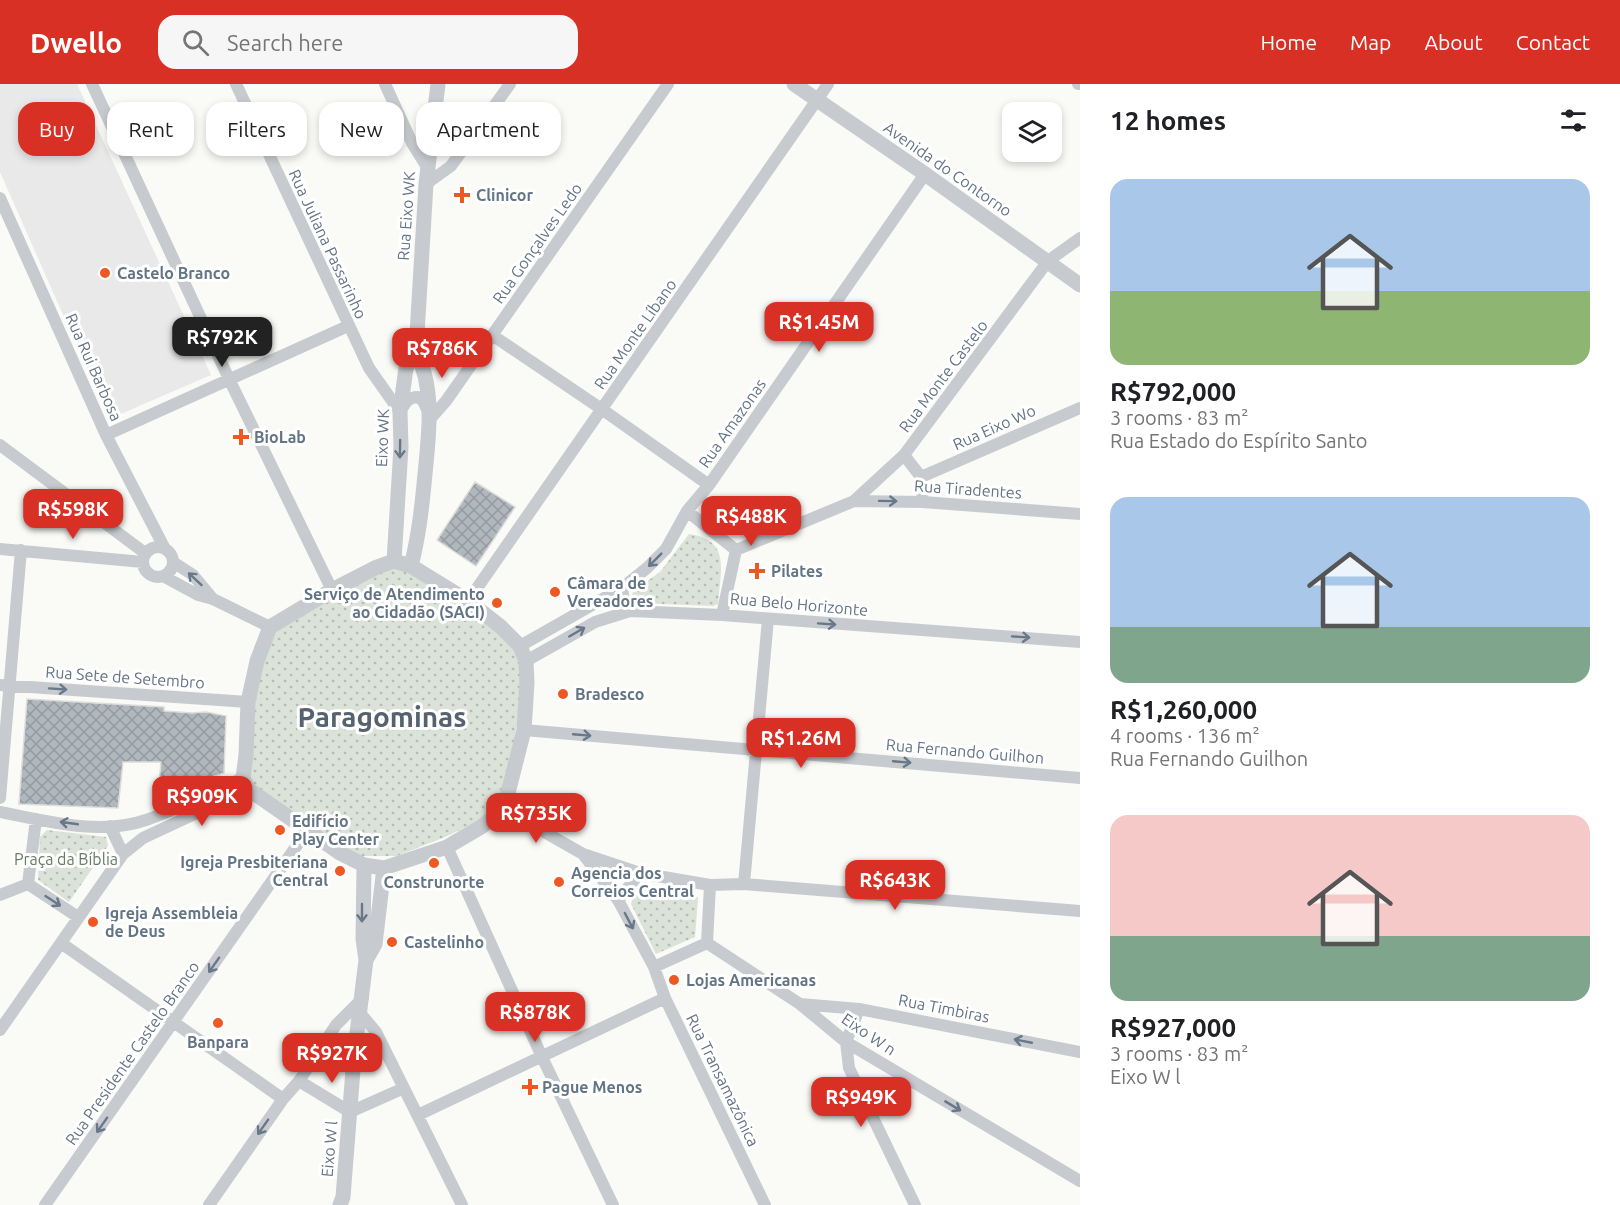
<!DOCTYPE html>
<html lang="en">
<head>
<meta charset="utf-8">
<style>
	:root { --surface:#fff; --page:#f6f6f6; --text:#202124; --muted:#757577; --accent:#d93025 }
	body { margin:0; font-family:Ubuntu,sans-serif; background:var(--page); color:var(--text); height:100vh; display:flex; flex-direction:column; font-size:22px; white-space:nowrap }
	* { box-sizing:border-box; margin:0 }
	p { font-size:20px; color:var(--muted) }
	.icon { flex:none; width:33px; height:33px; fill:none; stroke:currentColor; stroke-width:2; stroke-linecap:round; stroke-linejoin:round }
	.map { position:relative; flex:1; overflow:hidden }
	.details { display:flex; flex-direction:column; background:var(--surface); width:540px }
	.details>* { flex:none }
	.top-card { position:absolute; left:18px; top:18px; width:570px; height:54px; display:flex; gap:12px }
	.controls { position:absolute; left:1002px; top:18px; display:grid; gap:12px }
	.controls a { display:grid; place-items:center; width:60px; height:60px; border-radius:12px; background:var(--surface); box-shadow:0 3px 9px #0003; font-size:30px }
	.price { position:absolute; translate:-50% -51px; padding:0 14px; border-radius:12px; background:var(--accent); color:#fff; font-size:20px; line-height:39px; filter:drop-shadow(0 2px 3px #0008) }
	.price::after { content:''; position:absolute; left:50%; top:36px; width:18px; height:14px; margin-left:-9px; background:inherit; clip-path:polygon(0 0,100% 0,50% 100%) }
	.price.current { background:#222; color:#fff }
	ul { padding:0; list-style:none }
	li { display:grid; align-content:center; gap:12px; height:318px; padding:0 30px }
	li span { display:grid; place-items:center; height:186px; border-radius:18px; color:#555 }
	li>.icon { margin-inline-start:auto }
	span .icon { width:108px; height:108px; fill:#fffc; stroke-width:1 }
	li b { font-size:26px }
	h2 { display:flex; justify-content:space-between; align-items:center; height:72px; padding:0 30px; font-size:26px }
	.tag { padding:0 21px; border-radius:18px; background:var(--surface); box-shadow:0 3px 9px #0003; font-size:21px; line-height:54px }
	.tag.current { background:var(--accent); color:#fff }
	header { display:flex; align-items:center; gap:36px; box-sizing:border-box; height:84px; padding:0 30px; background:var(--accent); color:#fff }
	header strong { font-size:28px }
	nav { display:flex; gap:33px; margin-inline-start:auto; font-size:21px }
	.search { width:420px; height:54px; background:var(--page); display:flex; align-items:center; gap:15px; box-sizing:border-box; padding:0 21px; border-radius:18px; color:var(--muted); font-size:22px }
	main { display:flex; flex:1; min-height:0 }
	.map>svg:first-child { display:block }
	.built { fill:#e8e9e8 }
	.grass { fill:url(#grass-dots) }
	.building { fill:url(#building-cross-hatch); stroke:#dcdcd9; stroke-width:1.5 }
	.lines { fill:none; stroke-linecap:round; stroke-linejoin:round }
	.minor { stroke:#c7cbcf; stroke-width:12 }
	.tertiary { stroke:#c7cbcf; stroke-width:15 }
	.oneway { stroke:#687888 }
	.poi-dot { fill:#ee5823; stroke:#fff; stroke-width:2 }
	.labels { text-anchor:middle; stroke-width:6; stroke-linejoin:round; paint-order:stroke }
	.street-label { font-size:16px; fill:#637484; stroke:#fff }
	.poi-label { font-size:16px; font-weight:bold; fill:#637484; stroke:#fff; text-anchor:start }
	.park-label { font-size:16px; fill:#667b62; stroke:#fff }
	.town-label { font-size:28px; font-weight:bold; fill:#55636f; stroke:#fff }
</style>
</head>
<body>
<header>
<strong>Dwello</strong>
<div class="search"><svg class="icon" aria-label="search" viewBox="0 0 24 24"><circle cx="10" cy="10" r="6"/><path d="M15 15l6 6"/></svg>Search here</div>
<nav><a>Home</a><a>Map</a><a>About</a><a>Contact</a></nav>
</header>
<main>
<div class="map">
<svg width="1080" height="1121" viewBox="0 0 1080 1121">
	<defs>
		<pattern id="grass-dots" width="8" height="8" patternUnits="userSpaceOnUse" patternTransform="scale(1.5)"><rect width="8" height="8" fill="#dbe2d8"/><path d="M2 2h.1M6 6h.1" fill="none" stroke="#b5bcb5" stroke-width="1.8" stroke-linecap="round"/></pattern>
		<pattern id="building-cross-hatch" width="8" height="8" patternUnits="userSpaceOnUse" patternTransform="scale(1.5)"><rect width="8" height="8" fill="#b0b8be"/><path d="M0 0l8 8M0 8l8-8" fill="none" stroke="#939aa0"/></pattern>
	</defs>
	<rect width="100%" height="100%" fill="#fafaf7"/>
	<path class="built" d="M0 0H77L211 291 109 335 0 88Z"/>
	<path class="grass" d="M689 450C732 456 720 488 718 520L713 522 637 519 632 510 635 506 660 488Z
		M401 478 436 500 518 563 525 599 502 720 481 736 445 753 397 772H357L246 697 249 617 271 544Z
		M47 746 106 753 108 762 69 818 38 796 40 753Z
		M643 808 693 809 698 814 695 853 656 870 631 820 633 812Z"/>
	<path class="building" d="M475 398 515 423 476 482 437 456Z
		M27 615 164 623V627L192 629 206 628 226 632 224 689 158 711 161 678H123L118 724 19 720Z"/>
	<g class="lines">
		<path class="minor" d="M92 0 230 297 332 506
			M236 0 369 284 400 328C405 319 408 313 418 313L423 317 431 334 446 317 668 0
			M385 0 412 59 427 83
			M1078 0H1080
			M426 100 451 82 510 0
			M0 114 106 351 164 463
			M492 251 603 326 709 401
			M106 351 348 242
			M0 361 145 469
			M904 371 921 393 923 418
			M921 393 1080 324
			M854 417 923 418 1080 430
			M687 427 736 466 722 531
			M143 478a15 15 0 1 1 30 0a15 15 0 1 1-30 0Z
			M0 465 143 478
			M736 466 854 417 904 371 1048 177 1080 154
			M173 478 193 491 213 515
			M163 492 198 511 213 515 270 543
			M622 504 624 517 630 527
			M468 517 828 0
			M520 562 622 504 647 484 666 465 687 427 709 401 925 90
			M526 577 595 538 630 527 722 531 1080 558
			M0 601 248 618
			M524 646 1080 694
			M0 714 21 466
			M504 725 583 770 640 789 710 801 707 859 654 883 618 816 640 789
			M0 728C46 737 100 752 146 736 179 725 211 708 243 694
			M110 742 123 770
			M447 763 542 973 613 1121
			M583 770 618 816
			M28 800 36 735
			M28 800 78 833
			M744 800 768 535
			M710 801 744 800 1080 827
			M0 811 28 800
			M61 859 283 1015
			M707 859 800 920 846 958 1080 1097
			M654 883 665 914 765 1121
			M800 920 859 925 1080 968
			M859 925 846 958 849 984 915 1121
			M361 930 376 948 462 1121
			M0 946 123 770 143 754 248 705
			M299 997 350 1028 404 1004
			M418 1031 665 914
			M45 1121 307 747
			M209 1121 283 1015 299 997 336 941 363 914"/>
		<path class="tertiary" d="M794 0 925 90 1080 201
			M394 477 411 482 468 517 501 543 520 562 526 577 527 599 524 646 504 725 481 743 447 763 384 784 364 781 340 769 248 705 243 694 246 671 248 618 257 577 270 543 332 506 377 483Z
			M394 477 401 363 400 328 406 284 416 267 426 100 438 0
			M411 482C419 451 422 422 425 390 429 349 435 305 416 267
			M366 876 375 860 384 784
			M340 1121 343 1113 354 973 366 876 363 855 364 781"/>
	</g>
	<defs><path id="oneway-shaft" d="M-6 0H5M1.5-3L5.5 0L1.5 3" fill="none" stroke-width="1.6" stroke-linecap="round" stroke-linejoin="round" transform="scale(1.5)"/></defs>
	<g class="oneway">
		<use href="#oneway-shaft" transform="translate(400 365) rotate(91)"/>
		<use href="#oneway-shaft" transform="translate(888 417) rotate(1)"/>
		<use href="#oneway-shaft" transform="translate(655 476) rotate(135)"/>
		<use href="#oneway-shaft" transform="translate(195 495) rotate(-137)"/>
		<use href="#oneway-shaft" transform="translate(827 540) rotate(4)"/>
		<use href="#oneway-shaft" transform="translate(577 548) rotate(-30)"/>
		<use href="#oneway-shaft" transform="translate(1021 553) rotate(4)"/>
		<use href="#oneway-shaft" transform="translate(58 605) rotate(4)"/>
		<use href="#oneway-shaft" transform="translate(582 651) rotate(5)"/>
		<use href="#oneway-shaft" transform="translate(902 678) rotate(5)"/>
		<use href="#oneway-shaft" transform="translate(69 739) rotate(-172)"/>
		<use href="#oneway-shaft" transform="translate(53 817) rotate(33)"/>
		<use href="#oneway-shaft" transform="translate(362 829) rotate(90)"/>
		<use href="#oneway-shaft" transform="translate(629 837) rotate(62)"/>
		<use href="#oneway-shaft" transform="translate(214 881) rotate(125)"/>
		<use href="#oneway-shaft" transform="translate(1023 957) rotate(-169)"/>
		<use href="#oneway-shaft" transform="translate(953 1022) rotate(31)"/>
		<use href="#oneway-shaft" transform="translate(102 1041) rotate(125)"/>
		<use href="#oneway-shaft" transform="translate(263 1043) rotate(125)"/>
	</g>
	<g class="poi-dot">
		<path d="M459 102h6v6h6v6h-6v6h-6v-6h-6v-6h6z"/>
		<circle cx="105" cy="189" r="6"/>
		<path d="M238 344h6v6h6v6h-6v6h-6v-6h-6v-6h6z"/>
		<path d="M754 478h6v6h6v6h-6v6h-6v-6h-6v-6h6z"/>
		<circle cx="555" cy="508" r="6"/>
		<circle cx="497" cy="519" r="6"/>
		<circle cx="563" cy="610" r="6"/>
		<circle cx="280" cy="746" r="6"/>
		<circle cx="434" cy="779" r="6"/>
		<circle cx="340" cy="787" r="6"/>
		<circle cx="559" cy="798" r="6"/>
		<circle cx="93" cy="838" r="6"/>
		<circle cx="392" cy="858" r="6"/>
		<circle cx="674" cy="896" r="6"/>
		<circle cx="218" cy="939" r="6"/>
		<path d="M527 994h6v6h6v6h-6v6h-6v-6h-6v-6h6z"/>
	</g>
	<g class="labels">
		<g class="street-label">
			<text transform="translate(948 85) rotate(35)" y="6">Avenida do Contorno</text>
			<text transform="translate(406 132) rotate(-86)" y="6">Rua Eixo WK</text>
			<text transform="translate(537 159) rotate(-55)" y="6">Rua Gonçalves Ledo</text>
			<text transform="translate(328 160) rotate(65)" y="6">Rua Juliana Passarinho</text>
			<text transform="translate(635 250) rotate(-55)" y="6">Rua Monte Líbano</text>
			<text transform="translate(94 283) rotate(66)" y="6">Rua Rui Barbosa</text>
			<text transform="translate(943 292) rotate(-53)" y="6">Rua Monte Castelo</text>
			<text transform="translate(732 339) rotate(-55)" y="6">Rua Amazonas</text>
			<text transform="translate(994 343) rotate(-24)" y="6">Rua Eixo Wo</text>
			<text transform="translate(382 354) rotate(-88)" y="6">Eixo WK</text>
			<text transform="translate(968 405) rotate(4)" y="6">Rua Tiradentes</text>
			<text transform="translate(799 520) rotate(5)" y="6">Rua Belo Horizonte</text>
			<text transform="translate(125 593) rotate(4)" y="6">Rua Sete de Setembro</text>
			<text transform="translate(965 667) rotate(5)" y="6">Rua Fernando Guilhon</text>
			<text transform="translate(944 924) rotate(11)" y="6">Rua Timbiras</text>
			<text transform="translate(869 950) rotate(34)" y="6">Eixo W n</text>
			<text transform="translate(132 969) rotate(-55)" y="6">Rua Presidente Castelo Branco</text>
			<text transform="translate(723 996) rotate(64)" y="6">Rua Transamazônica</text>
			<text transform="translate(329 1065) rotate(-85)" y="6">Eixo W l</text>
		</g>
		<g class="poi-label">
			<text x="476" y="117">Clinicor</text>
			<text x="117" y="195">Castelo Branco</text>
			<text x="254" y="359">BioLab</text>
			<text x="771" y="493">Pilates</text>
			<text x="567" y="505">Câmara de<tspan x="567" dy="18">Vereadores</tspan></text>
			<text x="485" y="516" text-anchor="end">Serviço de Atendimento<tspan x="485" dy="18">ao Cidadão (SACI)</tspan></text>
			<text x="575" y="616">Bradesco</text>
			<text x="292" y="743">Edifício<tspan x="292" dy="18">Play Center</tspan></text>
			<text x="328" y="784" text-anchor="end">Igreja Presbiteriana<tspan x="328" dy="18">Central</tspan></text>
			<text x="571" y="795">Agencia dos<tspan x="571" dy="18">Correios Central</tspan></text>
			<text x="434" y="804" text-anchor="middle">Construnorte</text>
			<text x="105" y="835">Igreja Assembleia<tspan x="105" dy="18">de Deus</tspan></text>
			<text x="404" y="864">Castelinho</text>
			<text x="686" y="902">Lojas Americanas</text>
			<text x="218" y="964" text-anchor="middle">Banpara</text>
			<text x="542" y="1009">Pague Menos</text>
		</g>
		<g class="park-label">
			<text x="66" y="781">Praça da Bíblia</text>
		</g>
		<g class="town-label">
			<text x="382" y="643">Paragominas</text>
		</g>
	</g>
</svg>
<div class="controls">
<a><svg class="icon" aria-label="layers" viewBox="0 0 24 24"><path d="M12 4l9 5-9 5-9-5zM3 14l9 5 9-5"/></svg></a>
</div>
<b class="price" style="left:819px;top:269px">R$1.45M</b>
<b class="price current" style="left:222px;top:284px">R$792K</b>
<b class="price" style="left:442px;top:295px">R$786K</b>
<b class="price" style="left:73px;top:456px">R$598K</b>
<b class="price" style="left:751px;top:463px">R$488K</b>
<b class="price" style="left:801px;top:685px">R$1.26M</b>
<b class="price" style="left:202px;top:743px">R$909K</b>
<b class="price" style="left:536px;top:760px">R$735K</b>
<b class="price" style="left:895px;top:827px">R$643K</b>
<b class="price" style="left:535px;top:959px">R$878K</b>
<b class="price" style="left:332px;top:1000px">R$927K</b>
<b class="price" style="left:861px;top:1044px">R$949K</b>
<div class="top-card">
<a class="tag current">Buy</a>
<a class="tag">Rent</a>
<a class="tag">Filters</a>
<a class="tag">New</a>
<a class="tag">Apartment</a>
</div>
</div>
<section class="details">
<h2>12 homes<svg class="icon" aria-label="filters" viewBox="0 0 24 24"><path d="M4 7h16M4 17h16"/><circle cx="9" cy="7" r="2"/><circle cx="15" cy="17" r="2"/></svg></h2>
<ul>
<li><span style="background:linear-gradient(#a9c7e8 60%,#8fb573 0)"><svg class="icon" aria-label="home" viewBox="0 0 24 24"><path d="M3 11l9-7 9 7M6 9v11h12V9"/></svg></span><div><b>R$792,000</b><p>3 rooms · 83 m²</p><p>Rua Estado do Espírito Santo</p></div></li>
<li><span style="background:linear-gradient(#a9c7e8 70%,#7fa58c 0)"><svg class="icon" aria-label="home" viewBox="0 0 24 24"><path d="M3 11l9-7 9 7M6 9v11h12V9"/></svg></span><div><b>R$1,260,000</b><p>4 rooms · 136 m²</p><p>Rua Fernando Guilhon</p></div></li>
<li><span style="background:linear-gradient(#f6c9c9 65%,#7fa58c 0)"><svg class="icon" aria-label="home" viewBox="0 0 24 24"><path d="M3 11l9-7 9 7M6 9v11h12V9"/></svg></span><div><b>R$927,000</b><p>3 rooms · 83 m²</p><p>Eixo W l</p></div></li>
</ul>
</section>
</main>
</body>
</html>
